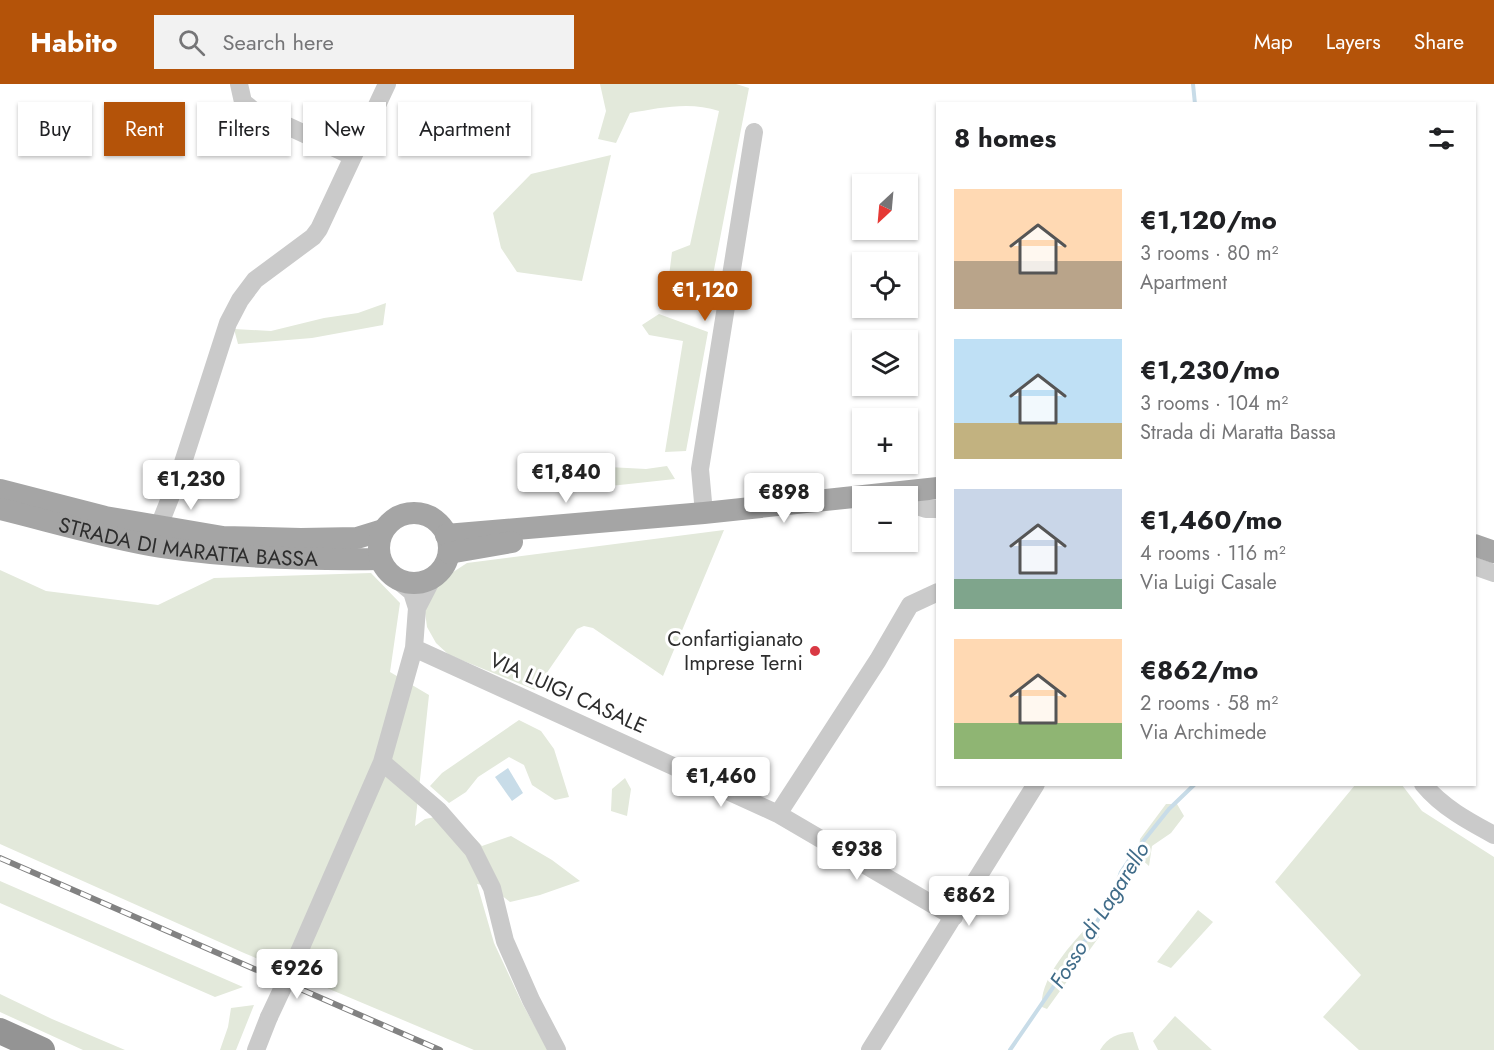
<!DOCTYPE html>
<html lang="en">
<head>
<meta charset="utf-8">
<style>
	:root { --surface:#fff; --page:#f2f2f2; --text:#202124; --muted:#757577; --accent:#b45309 }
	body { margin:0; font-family:Jost,sans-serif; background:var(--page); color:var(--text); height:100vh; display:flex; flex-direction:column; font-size:22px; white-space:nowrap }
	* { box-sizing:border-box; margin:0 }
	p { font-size:20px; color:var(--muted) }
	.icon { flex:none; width:33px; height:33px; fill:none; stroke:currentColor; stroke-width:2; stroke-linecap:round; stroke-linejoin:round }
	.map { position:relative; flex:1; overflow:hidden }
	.drawer { position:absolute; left:936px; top:18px; width:540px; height:684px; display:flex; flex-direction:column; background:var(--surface); border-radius:0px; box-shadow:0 2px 4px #0004 }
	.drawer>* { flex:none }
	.top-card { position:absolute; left:18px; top:18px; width:570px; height:54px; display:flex; gap:12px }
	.needle { width:39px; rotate:206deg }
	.fabs { position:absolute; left:852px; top:90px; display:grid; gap:12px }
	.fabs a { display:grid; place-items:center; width:66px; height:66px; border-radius:0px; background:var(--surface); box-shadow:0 2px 4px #0004; font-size:30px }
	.price { position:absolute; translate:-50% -51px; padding:0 14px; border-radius:6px; background:#fff; color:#222; font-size:20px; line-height:39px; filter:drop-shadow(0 2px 3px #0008) }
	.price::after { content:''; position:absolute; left:50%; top:36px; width:18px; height:14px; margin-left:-9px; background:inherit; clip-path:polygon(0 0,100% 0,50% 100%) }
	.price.selected { background:var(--accent); color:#fff }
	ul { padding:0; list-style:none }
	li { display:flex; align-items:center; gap:18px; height:150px; padding:0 18px }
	li span { display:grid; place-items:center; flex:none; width:168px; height:120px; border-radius:0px; color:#555 }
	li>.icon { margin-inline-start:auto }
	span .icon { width:72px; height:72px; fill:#fffc; stroke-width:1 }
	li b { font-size:26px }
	h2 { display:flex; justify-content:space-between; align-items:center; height:72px; padding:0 18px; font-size:26px }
	.chip { padding:0 21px; border-radius:0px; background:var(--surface); box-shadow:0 2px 4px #0004; font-size:21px; line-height:54px }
	.chip.selected { background:var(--accent); color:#fff }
	header { display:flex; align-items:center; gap:36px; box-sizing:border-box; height:84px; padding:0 30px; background:var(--accent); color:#fff }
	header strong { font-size:28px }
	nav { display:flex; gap:33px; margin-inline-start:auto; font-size:21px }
	.search { width:420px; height:54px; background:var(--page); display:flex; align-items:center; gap:15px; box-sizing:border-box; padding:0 21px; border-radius:0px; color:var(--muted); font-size:22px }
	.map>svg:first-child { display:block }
	.green { fill:#e3e9db }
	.water { fill:#c8dce8 }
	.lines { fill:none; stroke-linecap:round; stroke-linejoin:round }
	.stream { stroke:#c8dce8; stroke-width:4 }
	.minor { stroke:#cacaca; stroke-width:18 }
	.major { stroke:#a5a5a5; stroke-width:22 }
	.highway { stroke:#949494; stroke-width:26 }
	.rail-casing { stroke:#828282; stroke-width:6 }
	.rail { stroke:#fff; stroke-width:4; stroke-dasharray:11; stroke-linecap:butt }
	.minor-bridge { stroke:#cacaca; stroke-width:18 }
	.poi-dot { fill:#d93944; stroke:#fff; stroke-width:2 }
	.labels { text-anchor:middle; stroke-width:6; stroke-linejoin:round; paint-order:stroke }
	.street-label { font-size:21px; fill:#2d2d2d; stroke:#fff }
	.poi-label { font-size:21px; fill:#2d2d2d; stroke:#fff; text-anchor:end }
	.water-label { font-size:22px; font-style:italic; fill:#406c89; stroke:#fff }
</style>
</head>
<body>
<header>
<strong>Habito</strong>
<div class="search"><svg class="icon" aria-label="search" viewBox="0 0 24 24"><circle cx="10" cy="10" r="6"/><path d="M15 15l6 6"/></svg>Search here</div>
<nav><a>Map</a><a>Layers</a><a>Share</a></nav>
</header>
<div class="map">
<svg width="1494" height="966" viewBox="0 0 1494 966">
	<rect width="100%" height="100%" fill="#fff"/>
	<path class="green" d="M600 0H736L749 4 713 191 668 200 672 168 690 161 719 27C690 17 659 24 630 29L616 59 598 55 606 27Z
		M611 71 582 197 517 188 501 164 493 129 531 90Z
		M386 219 383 241 312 254 238 260 234 245 271 247 324 234 358 229Z
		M659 230 708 248 686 367 665 368 683 257 649 251 642 241Z
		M571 381 646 385 667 382 675 395 601 403H517L527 383Z
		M724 446 663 592 593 544 584 542 577 545 535 606 449 571 436 559 427 543 425 528 431 509 447 492 467 479Z
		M0 486 46 507 158 521 214 494 371 489 400 519 390 588 429 611 415 742 425 735 451 730 482 762 511 752 552 776 580 797 540 811 510 818 491 803 477 800 494 859 522 919 548 966H474L244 869 0 760Z
		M519 636 541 647 554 665 569 713 555 716 532 701 524 681 509 673 478 693 466 708 449 719 430 702 442 689Z
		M625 694 631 705 627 732 611 727 612 705Z
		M1355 701H1402L1422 727 1494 773V966H1359L1323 933 1361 891 1275 798Z
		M1166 720H1177L1184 732 1171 749 1152 762 1149 782 1138 772 1140 755Z
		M0 797 243 903 215 913 0 819Z
		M1198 826 1213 838 1171 884 1157 878Z
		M1090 840 1099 853 1047 925 1042 923C1039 895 1072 859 1090 840Z
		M0 910 52 935 125 966H83L0 928Z
		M254 921 236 966H220L228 943 231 924Z
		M1175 932 1212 966H1158L1153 957Z
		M1133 948 1139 966H1100C1108 953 1118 949 1133 948Z"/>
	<path class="water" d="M508 684 523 709 512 717 495 693Z"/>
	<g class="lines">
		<path class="stream" d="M1193 0 1195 20
			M1010 966 1087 854 1113 811 1121 788 1133 770 1169 725 1195 700"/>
		<path class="minor" d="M239 0 243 18 253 26 352 72
			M908 419 926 425H938
			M704 429 700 385 754 48
			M159 442 178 394 228 239 240 216 255 196 313 153 319 145 387 0
			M1474 482 1494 489
			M417 524 433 493
			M414 564 778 730 878 576 910 521 938 508
			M382 678 438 726 473 766 492 804 505 857 531 916 557 966
			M1423 700C1442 723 1468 737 1494 751
			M778 730 954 833
			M292 884 382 678 414 564 417 524 412 508 396 495
			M256 966 269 933
			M870 966 1036 700"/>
		<g class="major">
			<path d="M0 406 105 433 223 453 301 455 357 454 383 446"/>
			<path id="s1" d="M0 425C53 438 106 454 161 463 234 474 306 476 380 475"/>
			<circle cx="414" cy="464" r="35"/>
			<path d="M446 451 704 429 938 404"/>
			<path d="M1474 461 1494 468"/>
			<path d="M449 469 512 458"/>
		</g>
		<path class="highway" d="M0 947 42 966"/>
		<g class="rail-casing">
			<path id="rail" d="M0 774 440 966"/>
		</g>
		<use href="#rail" class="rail"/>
		<path class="minor-bridge" d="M269 933 292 884"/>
	</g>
	<circle class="poi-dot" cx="815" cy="567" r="6"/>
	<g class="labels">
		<g class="street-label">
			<text dy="7" stroke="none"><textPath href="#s1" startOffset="192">STRADA DI MARATTA BASSA</textPath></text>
			<text transform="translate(568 609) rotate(24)" y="7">VIA LUIGI CASALE</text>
		</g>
		<g class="poi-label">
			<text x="803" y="562">Confartigianato<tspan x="803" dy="24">Imprese Terni</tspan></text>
		</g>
		<g class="water-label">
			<text transform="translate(1099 831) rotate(-58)" y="8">Fosso di Lagarello</text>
		</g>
	</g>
</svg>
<div class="fabs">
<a><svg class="needle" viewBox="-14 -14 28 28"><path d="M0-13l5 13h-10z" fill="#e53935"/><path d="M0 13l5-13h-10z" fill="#757577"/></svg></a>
<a><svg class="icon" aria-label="locate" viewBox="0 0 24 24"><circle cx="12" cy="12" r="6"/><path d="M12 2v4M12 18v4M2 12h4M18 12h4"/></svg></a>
<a><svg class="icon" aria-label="layers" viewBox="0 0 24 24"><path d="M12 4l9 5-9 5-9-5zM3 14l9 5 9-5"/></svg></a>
<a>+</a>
<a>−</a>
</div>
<b class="price selected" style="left:705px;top:238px">€1,120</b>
<b class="price" style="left:566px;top:420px">€1,840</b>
<b class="price" style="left:191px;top:427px">€1,230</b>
<b class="price" style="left:784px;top:440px">€898</b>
<b class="price" style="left:721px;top:724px">€1,460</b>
<b class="price" style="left:857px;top:797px">€938</b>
<b class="price" style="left:969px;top:843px">€862</b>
<b class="price" style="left:297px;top:916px">€926</b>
<div class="top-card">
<a class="chip">Buy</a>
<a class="chip selected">Rent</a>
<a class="chip">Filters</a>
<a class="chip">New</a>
<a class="chip">Apartment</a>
</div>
<section class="drawer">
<h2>8 homes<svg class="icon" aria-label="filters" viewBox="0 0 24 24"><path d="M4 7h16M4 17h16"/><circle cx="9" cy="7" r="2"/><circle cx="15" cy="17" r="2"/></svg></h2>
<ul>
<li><span style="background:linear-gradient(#ffd9b3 60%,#b9a48a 0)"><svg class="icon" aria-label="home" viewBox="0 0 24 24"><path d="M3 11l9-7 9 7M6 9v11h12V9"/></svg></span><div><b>€1,120/mo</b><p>3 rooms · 80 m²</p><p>Apartment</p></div></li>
<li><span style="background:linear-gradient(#bfe0f5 70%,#c2b280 0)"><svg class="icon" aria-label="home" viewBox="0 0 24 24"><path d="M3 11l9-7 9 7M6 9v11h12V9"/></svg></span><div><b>€1,230/mo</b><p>3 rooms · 104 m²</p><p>Strada di Maratta Bassa</p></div></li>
<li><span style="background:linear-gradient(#c9d6e8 75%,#7fa58c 0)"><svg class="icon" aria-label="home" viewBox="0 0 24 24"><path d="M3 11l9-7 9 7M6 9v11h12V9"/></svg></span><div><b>€1,460/mo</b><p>4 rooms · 116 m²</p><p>Via Luigi Casale</p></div></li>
<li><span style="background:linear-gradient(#ffd9b3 70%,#8fb573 0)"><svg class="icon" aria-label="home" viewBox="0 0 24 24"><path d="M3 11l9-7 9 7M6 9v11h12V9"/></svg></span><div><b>€862/mo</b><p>2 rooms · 58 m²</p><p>Via Archimede</p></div></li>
</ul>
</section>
</div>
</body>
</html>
